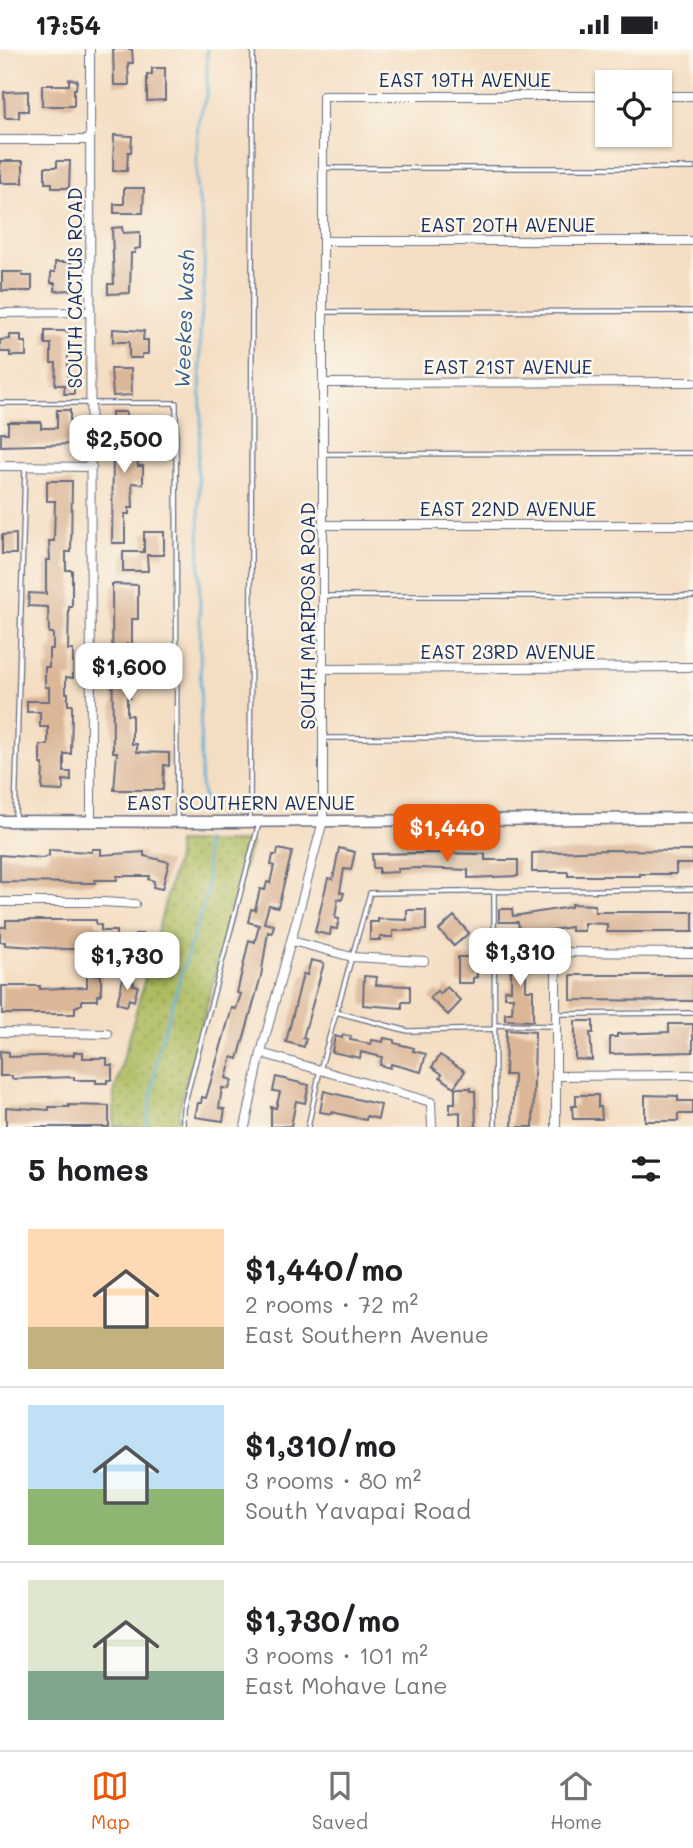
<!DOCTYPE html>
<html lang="en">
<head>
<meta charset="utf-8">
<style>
	:root { --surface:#fff; --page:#f2f2f2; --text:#202124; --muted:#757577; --line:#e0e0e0; --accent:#ea580c }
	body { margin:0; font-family:Mali,sans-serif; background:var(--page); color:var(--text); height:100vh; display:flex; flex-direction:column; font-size:26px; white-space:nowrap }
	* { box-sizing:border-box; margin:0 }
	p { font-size:23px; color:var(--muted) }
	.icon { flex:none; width:38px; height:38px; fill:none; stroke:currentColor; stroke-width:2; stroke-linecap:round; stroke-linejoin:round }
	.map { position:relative; height:1078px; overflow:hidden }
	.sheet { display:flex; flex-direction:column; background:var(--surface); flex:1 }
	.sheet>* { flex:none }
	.fabs { position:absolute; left:595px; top:21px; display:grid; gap:14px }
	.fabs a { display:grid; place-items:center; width:77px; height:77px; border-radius:0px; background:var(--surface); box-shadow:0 2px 5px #0004; font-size:35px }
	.price { position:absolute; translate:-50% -60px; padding:0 16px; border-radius:14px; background:#fff; color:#222; font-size:23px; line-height:46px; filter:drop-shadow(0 2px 4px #0008) }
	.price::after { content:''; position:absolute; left:50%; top:42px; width:21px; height:16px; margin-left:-10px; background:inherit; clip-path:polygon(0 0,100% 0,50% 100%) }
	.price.selected { background:var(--accent); color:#fff }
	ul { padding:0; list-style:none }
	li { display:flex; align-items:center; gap:21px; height:175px; padding:0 28px }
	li+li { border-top:2px solid var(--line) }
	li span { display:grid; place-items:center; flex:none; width:196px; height:140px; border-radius:0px; color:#555 }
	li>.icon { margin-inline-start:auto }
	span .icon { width:84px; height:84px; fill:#fffc; stroke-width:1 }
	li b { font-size:30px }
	h2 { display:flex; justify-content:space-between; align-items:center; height:84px; padding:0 28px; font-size:30px }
	.status { display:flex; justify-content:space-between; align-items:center; height:49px; padding:0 35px; background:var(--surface); direction:ltr }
	.status svg { height:19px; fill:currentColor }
	.tab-bar { display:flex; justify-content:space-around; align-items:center; height:98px; border-top:2px solid var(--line); background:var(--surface); font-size:19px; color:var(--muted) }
	.tab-bar a { display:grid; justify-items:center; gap:4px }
	.tab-bar .selected { color:var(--accent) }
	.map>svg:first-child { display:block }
	.grass { fill:url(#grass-dots); stroke:#64755e; stroke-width:2 }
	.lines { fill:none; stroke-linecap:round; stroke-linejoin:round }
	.stream { stroke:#5bb0d7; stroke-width:2.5 }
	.building { fill:#dbb697 }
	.service-casing { stroke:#676c81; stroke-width:6 }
	.minor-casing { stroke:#676c81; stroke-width:10 }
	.secondary-casing { stroke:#676c81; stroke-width:13 }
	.service { stroke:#fff; stroke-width:3.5 }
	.minor { stroke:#fff; stroke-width:8 }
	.secondary { stroke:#fff; stroke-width:10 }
	.labels { text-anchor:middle; stroke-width:5; stroke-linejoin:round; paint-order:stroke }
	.street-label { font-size:19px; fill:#1b2f5e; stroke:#fbf7ec }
	.water-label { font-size:21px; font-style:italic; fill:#315c88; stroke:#fbf7ec }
</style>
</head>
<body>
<div class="status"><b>17:54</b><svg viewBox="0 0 49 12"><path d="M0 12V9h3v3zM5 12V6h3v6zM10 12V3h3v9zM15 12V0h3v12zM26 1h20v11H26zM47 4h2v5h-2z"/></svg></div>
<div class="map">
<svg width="693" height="1078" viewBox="0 0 693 1078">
	<defs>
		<pattern id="grass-dots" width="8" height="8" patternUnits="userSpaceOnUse" patternTransform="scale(1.75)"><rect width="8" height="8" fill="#adbb5e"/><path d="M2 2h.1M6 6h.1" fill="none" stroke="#8c9851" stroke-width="1.8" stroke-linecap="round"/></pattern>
	</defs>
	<rect width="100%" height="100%" fill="#fbf7ec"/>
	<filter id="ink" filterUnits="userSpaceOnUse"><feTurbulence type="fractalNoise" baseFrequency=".0143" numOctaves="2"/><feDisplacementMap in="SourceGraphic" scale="14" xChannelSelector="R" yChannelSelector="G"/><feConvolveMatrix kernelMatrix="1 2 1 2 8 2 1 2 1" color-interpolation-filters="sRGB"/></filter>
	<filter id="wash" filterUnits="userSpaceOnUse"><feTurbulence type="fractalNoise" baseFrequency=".00686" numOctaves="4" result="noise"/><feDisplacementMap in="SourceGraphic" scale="28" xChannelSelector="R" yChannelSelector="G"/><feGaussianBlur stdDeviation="1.57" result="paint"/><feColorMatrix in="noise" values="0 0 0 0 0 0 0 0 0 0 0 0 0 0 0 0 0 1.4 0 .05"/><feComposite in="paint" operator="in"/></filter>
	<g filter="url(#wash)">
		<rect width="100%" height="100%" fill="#f4dec3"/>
		<path class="grass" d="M177 793H251L179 1061V1078H114V1045L177 809Z"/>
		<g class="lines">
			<path class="stream" d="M204 753 201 736 199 430 197 419 201 375 200 284 204 238V181L196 134 198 74 207 44V0
				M147 1078 159 998 208 840 205 790"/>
		</g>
		<g id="blocks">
			<path class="building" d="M113 0H132L133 14H128L129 36H114Z
				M152 19H165V51L147 52V26H152Z
				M69 30 77 31 76 40H74V57H42V36H69Z
				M28 42V62H19V69H5L4 43Z
				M114 86 132 87 131 103H128L127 122H113Z
				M0 112H23V134H0Z
				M57 112H70L69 139H52V134H45V118H57Z
				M124 139H144L143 164H114V155H124Z
				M122 178 123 184 140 183V199L135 200V204H131L130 244 108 245V235H114L112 179Z
				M55 213H71V241L55 242V234H51V223H55Z
				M2 223H22V227H32V242H2Z
				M113 280 144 282 143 291H148V305H142V309H129V293H113Z
				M45 282H68V333H74V345H64L65 336H55L56 314H51V295H45Z
				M10 286H21V293H26V307H10V303H0V291L10 290Z
				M111 320H131L132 346 113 347Z
				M57 361H70V382H78V395L1 397V384H8V373H41V379H57Z
				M112 363H126V370L132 371 134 401H137L138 417H143V435L132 434 133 459H129V465H125V494H112L113 402H118V383H112Z
				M47 432H72L71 503H66V521H72V558H69L68 601H73V629L66 628V644H68V656H72V664L71 705H64V723H71V732L63 731V742L42 741 43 715H40V696H48V678H40V663H27V652H49V638H45V618H49V600H53V584H49L48 558 28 557 29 544 46 545V511H50L49 492H54L55 452H47Z
				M144 483H164V506H147L148 522H123V503H144Z
				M16 485V505H2V486Z
				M112 535 138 536V570H132V595H127L126 611H130V617H135L134 625H130V649H127V666H132V695H137V703L169 704V717L164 716 163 741H114L117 703H113Z
				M339 799 355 803 351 821 344 820 340 843 344 844 342 851 338 850 335 869 339 870 337 880 331 879 330 886 315 883 328 829 333 830Z
				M92 800H101V806L144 803V807L169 813 162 840 153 838 154 832 148 830 149 827H117V831H95V834L0 833V806L43 809 49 807V801L92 803Z
				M278 800 292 803 278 858 269 856 264 874 274 876 272 884 268 883 261 927 238 1010 232 1008 226 1029 232 1031 229 1040 222 1039 219 1059 225 1060 223 1072 195 1068 198 1054H201L202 1048 206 1049 232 959 236 960 241 945 237 944 249 891 255 893 259 876 248 873 251 860 255 861 260 840 265 841 267 833 270 834 274 817 271 816 273 806H277Z
				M606 801 693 802V815H676V825H640V827H568V823H532V804Z
				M427 804 485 805V811H518V827L468 829V821L418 819 398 820V823L379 824V819H373L372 805Z
				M571 855 595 856V863H693V883H607V875L584 874V882H571V878L520 886 518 873H499V860H512L513 867 571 858Z
				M407 861H426V881L393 882V888H380V891H370V873H378V870L407 871Z
				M454 867 469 884 454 897 439 881Z
				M6 871H96V876H101V882H116V891L135 892V885H144V916H130V909L106 908 107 895H81V900H65L5 896V893H0V878H6Z
				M511 897H526V941H533V972L505 971V964H512L513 948H505V941H511Z
				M458 908H472V918H477V928L473 929V934H458Z
				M311 911 324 914 303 989 306 990 304 998 286 993 303 925 307 926Z
				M87 926H101V946H97V951H82V955L75 958V965H2V937H40V940L87 938Z
				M571 926H693V952L571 951Z
				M364 927 377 928 376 936 410 937V953H402V959L363 956Z
				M123 930 134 933 133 936 138 937 134 952 129 950 127 957 117 954Z
				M447 938 461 952 448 966 430 949 437 942 440 945Z
				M575 972H593V984H590L592 1011 575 1010Z
				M669 975H693V1003L610 1005V988H617V985L669 983Z
				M506 981 535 983 533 1078H512L514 1026H505Z
				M343 986 351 987 350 991 371 995 372 991 383 993 384 989 394 991V994L414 999 413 1002 426 1005 421 1023 391 1015 390 1019 380 1016 382 1008 361 1003 360 1009 332 1003 335 987 342 989Z
				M0 1002 9 1003V1008L74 1006V1003H83V1009H107V1016H112V1031H107V1034H96V1031H74V1028L12 1030V1027H0Z
				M440 1006 465 1022 454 1038 440 1028 442 1025 432 1018Z
				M276 1028 309 1036 305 1054 296 1052 291 1077 271 1078V1058L276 1059 280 1043 273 1042Z
				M455 1039H471V1042H475L476 1078H460V1063L450 1064V1054H455Z
				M324 1042 381 1056 378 1070 367 1067 366 1071 332 1063V1065L320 1063Z
				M576 1046H598V1058H601L602 1070H573L572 1057H576Z
				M645 1046 678 1047V1052H693V1065H678V1072H645Z
				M69 1056 109 1057V1078H6V1058L49 1061V1058H69Z"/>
		</g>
	</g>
	<g filter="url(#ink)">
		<use href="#blocks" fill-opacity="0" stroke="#676c81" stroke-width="2"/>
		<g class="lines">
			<g class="service-casing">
				<path id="service" d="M325 119H693
					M324 263 693 262
					M0 354H176L177 771
					M324 405 693 404
					M324 547H693
					M325 689 693 688
					M15 769 25 420
					M250 770 253 0
					M494 842 495 1078
					M336 963 408 982 495 980
					M558 965 693 964
					M495 976 554 977
					M183 1078V1060L259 774
					M308 1078 320 1021 370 844 693 840"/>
			</g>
			<g class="minor-casing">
				<path id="minor" d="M90 0 91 772
					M660 47H693
					M0 91H90
					M323 192H693
					M0 264 90 263
					M323 334 693 333
					M0 417 92 418
					M324 476H693
					M323 620 693 618
					M0 853H103L135 855
					M292 892 352 908 424 912
					M0 983 108 985
					M261 1004 431 1053 432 1078
					M556 1027 693 1026
					M245 1078 261 1004 323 772V47H607
					M556 1078V903L693 904"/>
			</g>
			<g class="secondary-casing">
				<path id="secondary" d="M0 772 220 773 693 769"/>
			</g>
			<use href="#service" class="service"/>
			<use href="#minor" class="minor"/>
			<use href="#secondary" class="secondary"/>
		</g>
	</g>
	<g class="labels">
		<g class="street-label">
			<text x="465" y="38">EAST 19TH AVENUE</text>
			<text x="508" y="183">EAST 20TH AVENUE</text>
			<text transform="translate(75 239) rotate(-90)" y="7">SOUTH CACTUS ROAD</text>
			<text x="508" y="325">EAST 21ST AVENUE</text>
			<text x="508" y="467">EAST 22ND AVENUE</text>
			<text transform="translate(308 567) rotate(-90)" y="7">SOUTH MARIPOSA ROAD</text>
			<text x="508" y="610">EAST 23RD AVENUE</text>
			<text x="241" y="761">EAST SOUTHERN AVENUE</text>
		</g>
		<g class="water-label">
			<text transform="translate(185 270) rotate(-88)" y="7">Weekes Wash</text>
		</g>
	</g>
</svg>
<div class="fabs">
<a><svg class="icon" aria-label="locate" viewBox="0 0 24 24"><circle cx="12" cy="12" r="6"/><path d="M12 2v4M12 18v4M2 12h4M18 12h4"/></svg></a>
</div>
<b class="price" style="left:124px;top:426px">$2,500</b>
<b class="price" style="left:129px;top:654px">$1,600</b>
<b class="price selected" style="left:447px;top:815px">$1,440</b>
<b class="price" style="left:520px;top:939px">$1,310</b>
<b class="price" style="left:127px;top:943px">$1,730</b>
</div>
<section class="sheet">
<h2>5 homes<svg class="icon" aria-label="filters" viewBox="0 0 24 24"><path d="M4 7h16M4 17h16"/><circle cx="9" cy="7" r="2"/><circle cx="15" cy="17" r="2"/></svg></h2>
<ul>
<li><span style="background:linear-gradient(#ffd9b3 70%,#c2b280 0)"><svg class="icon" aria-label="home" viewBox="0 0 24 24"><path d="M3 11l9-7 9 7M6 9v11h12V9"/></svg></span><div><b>$1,440/mo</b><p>2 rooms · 72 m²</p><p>East Southern Avenue</p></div></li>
<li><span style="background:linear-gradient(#bfe0f5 60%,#8fb573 0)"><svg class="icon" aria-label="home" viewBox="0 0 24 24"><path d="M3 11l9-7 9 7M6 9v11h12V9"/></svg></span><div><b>$1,310/mo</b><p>3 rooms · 80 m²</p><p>South Yavapai Road</p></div></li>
<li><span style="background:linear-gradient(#dfe7d0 65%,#7fa58c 0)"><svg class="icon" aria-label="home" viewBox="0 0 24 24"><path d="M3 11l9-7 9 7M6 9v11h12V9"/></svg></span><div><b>$1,730/mo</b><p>3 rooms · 101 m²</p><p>East Mohave Lane</p></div></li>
</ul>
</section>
<nav class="tab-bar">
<a class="selected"><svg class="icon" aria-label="map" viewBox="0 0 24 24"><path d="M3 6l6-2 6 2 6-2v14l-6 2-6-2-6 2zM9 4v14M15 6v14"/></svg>Map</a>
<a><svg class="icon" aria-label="saved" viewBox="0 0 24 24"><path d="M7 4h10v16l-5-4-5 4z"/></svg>Saved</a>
<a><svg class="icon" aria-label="home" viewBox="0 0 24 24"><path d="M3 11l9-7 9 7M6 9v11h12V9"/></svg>Home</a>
</nav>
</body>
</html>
